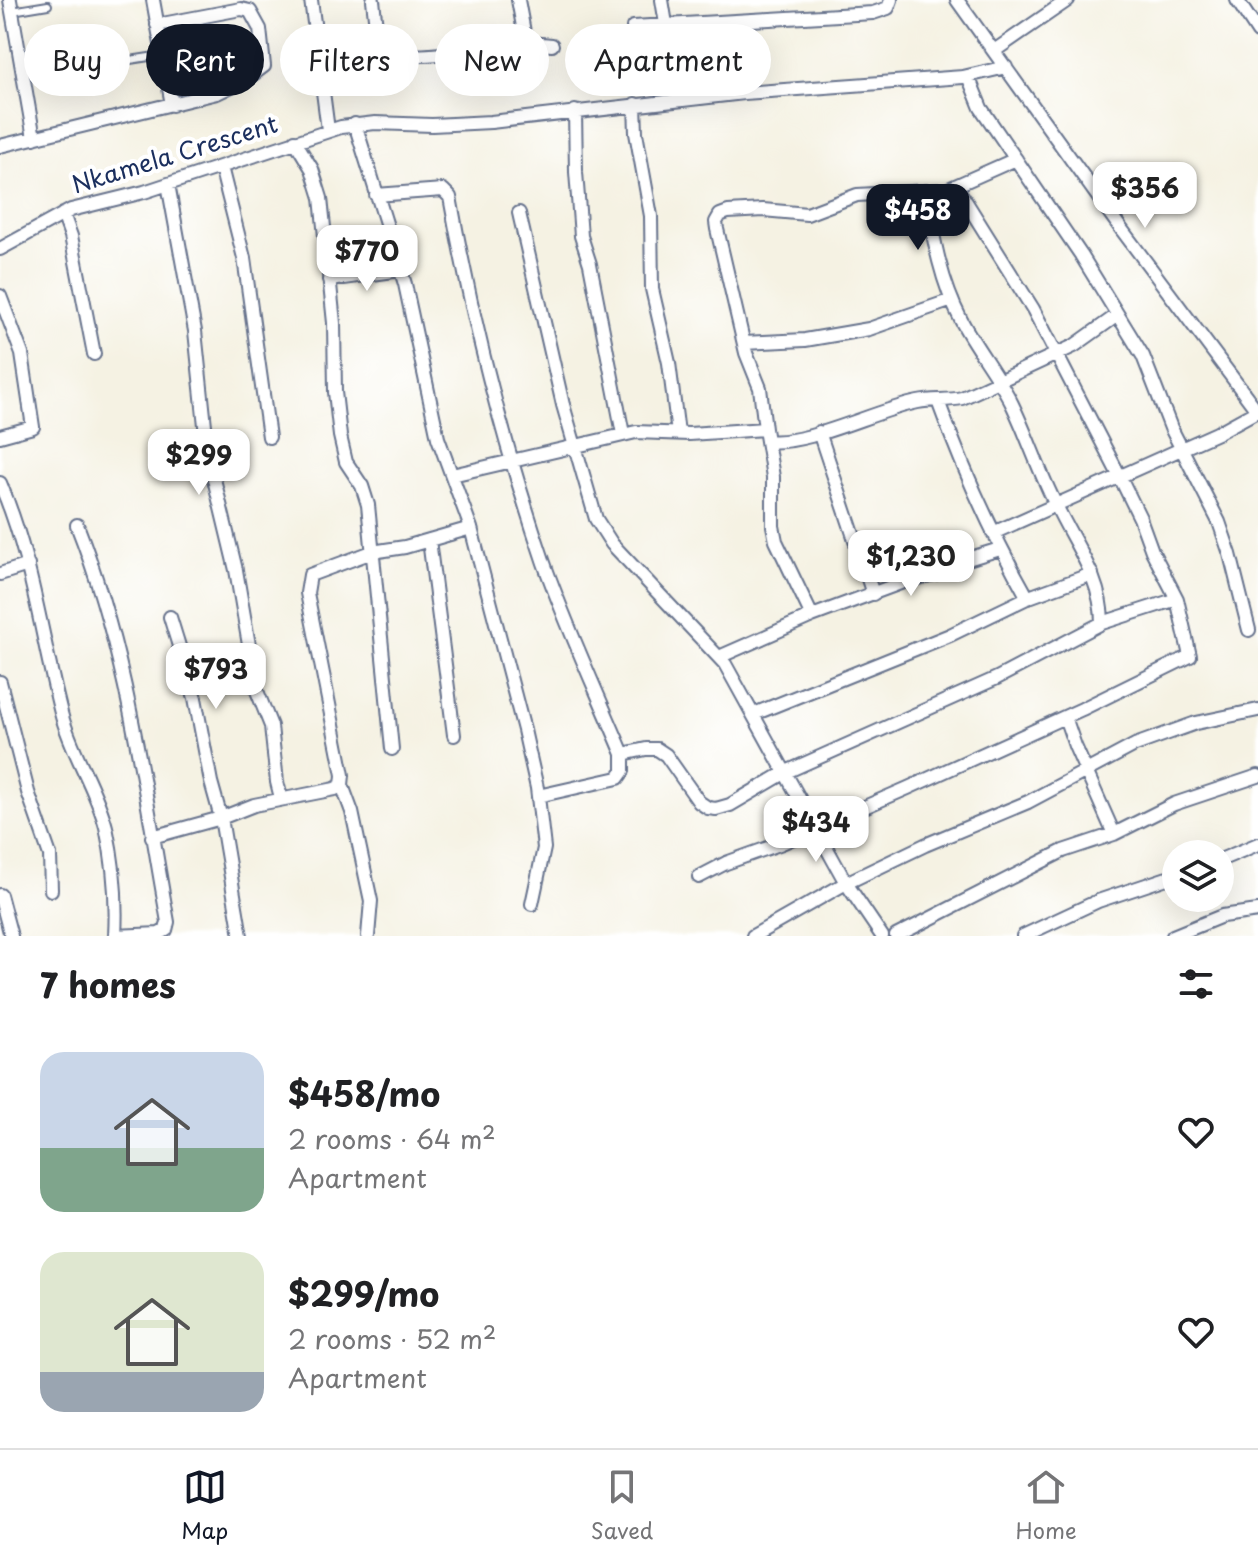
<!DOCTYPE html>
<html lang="en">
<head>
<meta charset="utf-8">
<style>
	:root { --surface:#fff; --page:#f6f6f6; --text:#202124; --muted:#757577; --line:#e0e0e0; --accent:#111827 }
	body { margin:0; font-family:"Playpen Sans",sans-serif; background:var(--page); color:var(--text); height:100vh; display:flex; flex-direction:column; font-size:30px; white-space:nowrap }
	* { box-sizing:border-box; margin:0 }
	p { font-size:26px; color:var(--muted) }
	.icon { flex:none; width:44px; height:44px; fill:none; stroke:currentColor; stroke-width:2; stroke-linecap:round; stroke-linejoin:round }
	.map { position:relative; height:936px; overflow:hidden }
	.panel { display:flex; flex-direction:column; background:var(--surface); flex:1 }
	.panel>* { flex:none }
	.top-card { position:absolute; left:24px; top:24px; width:800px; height:72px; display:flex; gap:16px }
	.fabs { position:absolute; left:1162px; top:840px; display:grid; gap:16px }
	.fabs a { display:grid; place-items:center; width:72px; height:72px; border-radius:50%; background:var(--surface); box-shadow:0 8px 32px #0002; font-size:40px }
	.price { position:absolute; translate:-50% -68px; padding:0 18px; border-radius:16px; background:#fff; color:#222; font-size:26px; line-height:52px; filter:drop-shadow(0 2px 4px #0008) }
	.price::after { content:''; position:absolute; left:50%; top:48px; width:24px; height:18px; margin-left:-12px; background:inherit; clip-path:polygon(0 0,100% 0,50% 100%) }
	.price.on { background:var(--accent); color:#fff }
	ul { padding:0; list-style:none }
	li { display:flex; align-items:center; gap:24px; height:200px; padding:0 40px }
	li span { display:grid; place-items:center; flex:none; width:224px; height:160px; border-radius:24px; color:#555 }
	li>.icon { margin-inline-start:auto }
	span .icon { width:96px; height:96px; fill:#fffc; stroke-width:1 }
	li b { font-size:34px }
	h2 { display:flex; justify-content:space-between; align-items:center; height:96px; padding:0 40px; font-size:34px }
	.chip { padding:0 28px; border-radius:36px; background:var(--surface); box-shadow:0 8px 32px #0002; font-size:28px; line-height:72px }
	.chip.on { background:var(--accent); color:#fff }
	.tabs { display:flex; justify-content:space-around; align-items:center; height:112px; border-top:2px solid var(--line); background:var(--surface); font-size:22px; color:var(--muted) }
	.tabs a { display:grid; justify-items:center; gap:4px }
	.tabs .on { color:var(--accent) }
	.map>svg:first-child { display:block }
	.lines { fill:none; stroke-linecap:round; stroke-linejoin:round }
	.service-casing { stroke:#67738d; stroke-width:10 }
	.minor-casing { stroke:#67738d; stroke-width:16 }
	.service { stroke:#fff; stroke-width:6 }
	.minor { stroke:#fff; stroke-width:12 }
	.labels { text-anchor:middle; stroke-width:8; stroke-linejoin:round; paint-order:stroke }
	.street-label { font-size:24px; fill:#1b2f5e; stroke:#fff }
</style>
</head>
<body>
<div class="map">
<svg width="1258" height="936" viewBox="0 0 1258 936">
	<rect width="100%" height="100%" fill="#fff"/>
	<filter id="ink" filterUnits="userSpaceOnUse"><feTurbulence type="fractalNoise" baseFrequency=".0125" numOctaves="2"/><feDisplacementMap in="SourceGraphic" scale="16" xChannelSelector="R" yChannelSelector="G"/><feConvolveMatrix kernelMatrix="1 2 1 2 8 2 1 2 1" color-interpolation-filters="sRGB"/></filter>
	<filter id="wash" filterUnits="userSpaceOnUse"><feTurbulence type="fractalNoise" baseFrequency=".006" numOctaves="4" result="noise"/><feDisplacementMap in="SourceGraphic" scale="32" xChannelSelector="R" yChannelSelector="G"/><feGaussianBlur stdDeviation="1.8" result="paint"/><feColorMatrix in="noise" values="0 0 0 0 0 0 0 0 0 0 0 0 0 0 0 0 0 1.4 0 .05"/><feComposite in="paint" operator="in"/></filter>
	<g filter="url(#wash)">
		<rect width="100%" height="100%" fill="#f5f2e3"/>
	</g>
	<g filter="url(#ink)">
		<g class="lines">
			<g class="service-casing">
				<path id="service" d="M12 11 48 5
					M130 60 162 55"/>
			</g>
			<g class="minor-casing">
				<path id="minor" d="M10 0 34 138
					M153 0 172 105
					M311 0 328 130
					M373 0C375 15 375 37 386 48 404 67 500 44 527 39
					M518 0 524 32 530 43 552 45
					M662 0 666 24
					M957 0 1119 226 1258 412
					M1237 0 1258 32
					M633 27 873 13 888 8 891 0
					M994 51 1068 0
					M968 76 981 108 1081 255 1143 356 1171 428 1219 522 1230 554 1249 630
					M635 104 636 133 651 216 652 289 669 363 678 433
					M575 111 576 172 581 236 590 264 623 434
					M355 124 405 284 438 438 471 528 524 730 537 788 544 848 532 904
					M295 141 312 169 321 198 334 323 335 392 340 436 346 462 362 486 368 505 392 749
					M0 146 217 93 248 78 264 66 260 29 250 11 241 9 157 25
					M221 167 244 258 269 437
					M168 184 195 331 208 454 236 570 257 691 271 726 277 782 281 798
					M925 191C933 236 940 280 961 320 976 349 998 375 1012 404 1028 437 1039 472 1056 505 1074 544 1102 578 1102 623
					M376 195 443 190 450 197C472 319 504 446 544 563 567 628 596 690 623 754V771L618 778 538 796
					M519 213 563 405 596 519 612 544 725 664 846 883 882 936
					M63 214 71 236 94 354
					M0 249 71 210 144 192 341 127 375 123 432 125 491 122 744 93 963 77 1006 67
					M329 280 401 270
					M0 296 22 354 33 427 0 436
					M744 343 805 340 869 329 952 300
					M938 401C963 470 992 534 1028 598
					M765 429 760 388 746 353 717 229 716 222 720 215 728 212 763 210 807 214 857 195 946 190 1016 159
					M819 432 873 594
					M767 441C808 446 875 410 918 402 933 399 947 401 962 398L1074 346 1116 316
					M452 475 636 432 689 434 765 429 773 477V526L776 541 812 616
					M0 483C32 557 41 636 61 713 71 752 96 788 106 827 114 863 117 899 115 936
					M77 525C127 652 144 789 168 922L166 930 159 934 115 936
					M993 533 1217 433 1257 411
					M429 540 454 735
					M0 574 28 565
					M170 617 195 698 211 782 221 818 241 936
					M719 657 812 616 906 581 938 573 961 561 1000 549
					M0 682 28 792 50 855 51 890
					M754 714 950 635 1029 597 1092 574
					M1065 717 1075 746 1114 834
					M623 754 646 749H657L666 755 699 802 708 808 716 809 730 805 786 772 997 678 1102 623 1177 599
					M342 785 352 812 371 901 368 936
					M152 837 221 818 254 805 335 789 342 785 343 775 307 593 310 575 372 552 405 547 471 528
					M1220 860 1258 844
					M699 877 726 863 782 843 908 788 1082 709 1190 656 1177 599 1152 551 1140 518 1119 475 1033 309 956 186
					M0 895 11 936
					M753 936 846 883 925 845 1028 802 1135 745 1196 723 1258 710
					M896 936 1063 851 1114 834 1174 804 1258 776
					M1023 936 1098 901 1176 875
					M1173 936 1222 916 1258 911"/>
			</g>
			<use href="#service" class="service"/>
			<use href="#minor" class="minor"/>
		</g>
	</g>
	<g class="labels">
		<g class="street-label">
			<text transform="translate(175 155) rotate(-17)" y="8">Nkamela Crescent</text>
		</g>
	</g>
</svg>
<div class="fabs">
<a><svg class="icon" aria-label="layers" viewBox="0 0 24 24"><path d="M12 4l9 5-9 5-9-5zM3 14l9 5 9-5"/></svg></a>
</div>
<b class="price" style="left:1145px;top:230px">$356</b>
<b class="price on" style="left:918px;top:252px">$458</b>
<b class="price" style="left:367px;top:293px">$770</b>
<b class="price" style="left:199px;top:497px">$299</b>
<b class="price" style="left:911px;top:598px">$1,230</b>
<b class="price" style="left:216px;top:711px">$793</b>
<b class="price" style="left:816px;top:864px">$434</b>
<div class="top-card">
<a class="chip">Buy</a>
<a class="chip on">Rent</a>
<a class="chip">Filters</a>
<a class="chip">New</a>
<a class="chip">Apartment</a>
</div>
</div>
<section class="panel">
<h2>7 homes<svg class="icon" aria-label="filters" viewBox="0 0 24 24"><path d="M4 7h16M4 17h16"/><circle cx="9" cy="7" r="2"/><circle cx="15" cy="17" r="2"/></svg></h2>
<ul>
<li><span style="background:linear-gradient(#c9d6e8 60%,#7fa58c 0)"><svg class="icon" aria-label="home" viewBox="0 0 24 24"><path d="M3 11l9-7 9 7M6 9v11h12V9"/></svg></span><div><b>$458/mo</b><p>2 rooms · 64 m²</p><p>Apartment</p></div><svg class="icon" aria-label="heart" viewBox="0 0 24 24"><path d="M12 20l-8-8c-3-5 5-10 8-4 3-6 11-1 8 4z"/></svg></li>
<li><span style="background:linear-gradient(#dfe7d0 75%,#9aa5b1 0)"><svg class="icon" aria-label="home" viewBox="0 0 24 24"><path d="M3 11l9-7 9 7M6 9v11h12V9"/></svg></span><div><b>$299/mo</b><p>2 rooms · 52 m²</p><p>Apartment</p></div><svg class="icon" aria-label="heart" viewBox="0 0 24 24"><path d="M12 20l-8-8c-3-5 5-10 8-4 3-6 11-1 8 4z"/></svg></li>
</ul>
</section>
<nav class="tabs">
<a class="on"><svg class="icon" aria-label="map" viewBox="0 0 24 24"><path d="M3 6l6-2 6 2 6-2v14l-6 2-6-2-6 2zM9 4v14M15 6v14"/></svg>Map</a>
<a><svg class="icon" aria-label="saved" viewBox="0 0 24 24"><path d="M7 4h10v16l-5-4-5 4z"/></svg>Saved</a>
<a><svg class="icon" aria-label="home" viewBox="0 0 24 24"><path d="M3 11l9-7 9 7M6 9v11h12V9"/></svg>Home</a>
</nav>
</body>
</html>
